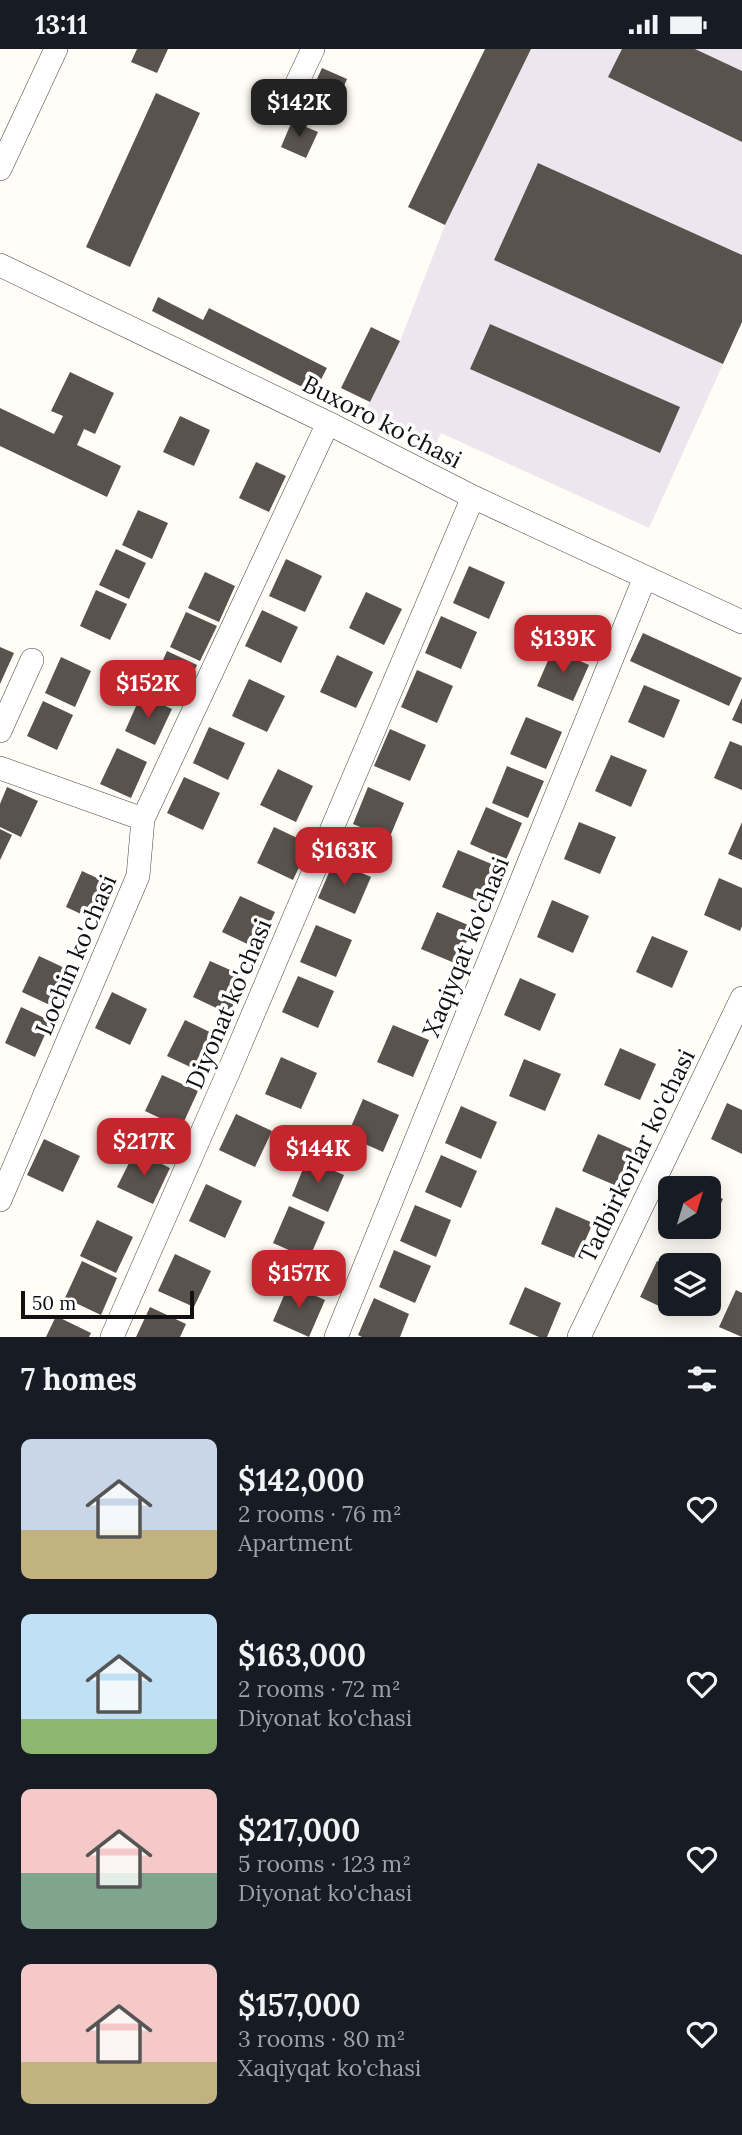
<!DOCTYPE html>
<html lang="en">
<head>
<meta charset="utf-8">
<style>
	:root { --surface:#171b24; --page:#242831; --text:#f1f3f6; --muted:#9ea1a6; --accent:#c4262e }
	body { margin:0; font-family:Lora,serif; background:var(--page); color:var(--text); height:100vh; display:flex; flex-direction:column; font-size:26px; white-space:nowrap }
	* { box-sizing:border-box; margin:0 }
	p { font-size:23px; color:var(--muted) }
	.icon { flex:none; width:38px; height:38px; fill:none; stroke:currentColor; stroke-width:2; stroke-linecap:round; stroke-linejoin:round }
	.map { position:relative; height:1288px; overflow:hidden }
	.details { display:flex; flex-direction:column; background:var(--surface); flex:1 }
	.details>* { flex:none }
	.needle { width:46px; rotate:38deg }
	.fabs { position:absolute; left:658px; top:1127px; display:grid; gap:14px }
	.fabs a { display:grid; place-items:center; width:63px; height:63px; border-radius:10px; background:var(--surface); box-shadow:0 4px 18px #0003; font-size:35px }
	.scale { position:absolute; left:21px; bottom:18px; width:173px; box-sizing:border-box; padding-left:7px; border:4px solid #111; border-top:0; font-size:19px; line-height:24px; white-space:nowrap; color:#111; -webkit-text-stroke:5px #fff; paint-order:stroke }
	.price { position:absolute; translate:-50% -60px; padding:0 16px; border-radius:14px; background:var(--accent); color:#fff; font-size:23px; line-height:46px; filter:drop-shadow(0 2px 4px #0008) }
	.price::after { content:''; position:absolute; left:50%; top:42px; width:21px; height:16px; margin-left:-10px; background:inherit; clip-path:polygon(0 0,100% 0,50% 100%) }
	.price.current { background:#222; color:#fff }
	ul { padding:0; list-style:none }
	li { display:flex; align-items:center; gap:21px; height:175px; padding:0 21px }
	li span { display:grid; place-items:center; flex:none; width:196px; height:140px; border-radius:10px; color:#555 }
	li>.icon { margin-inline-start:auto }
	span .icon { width:84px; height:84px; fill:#fffc; stroke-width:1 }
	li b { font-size:30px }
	h2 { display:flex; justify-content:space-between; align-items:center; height:84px; padding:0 21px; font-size:30px }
	.status { display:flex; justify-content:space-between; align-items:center; height:49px; padding:0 35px; background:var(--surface); direction:ltr }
	.status svg { height:19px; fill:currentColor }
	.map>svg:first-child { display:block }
	.industrial { fill:#eee6ef }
	.building { fill:#5a524d }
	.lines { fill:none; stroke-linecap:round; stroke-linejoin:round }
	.street-casing { stroke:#444; stroke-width:24 }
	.street { stroke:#fff; stroke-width:23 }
	.labels { text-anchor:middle; stroke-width:7; stroke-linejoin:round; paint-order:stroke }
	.street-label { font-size:24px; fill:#111; stroke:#fff }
</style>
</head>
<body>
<div class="status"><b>13:11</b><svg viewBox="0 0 49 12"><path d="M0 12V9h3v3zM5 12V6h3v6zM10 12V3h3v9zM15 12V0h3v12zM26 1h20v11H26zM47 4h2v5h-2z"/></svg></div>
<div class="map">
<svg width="742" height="1288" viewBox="0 0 742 1288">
	<rect width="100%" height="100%" fill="#fffdf5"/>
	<path class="industrial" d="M531 0H742V273L649 479 441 384 433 401 363 366 400 292 445 176Z"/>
	<path class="building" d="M137 0H168L157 24 131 13Z
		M485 0H531L445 176 408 158Z
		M622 0H695L742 22V93L608 28Z
		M322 19 347 30 336 56 310 45Z
		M156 44 200 64 130 218 86 198Z
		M292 72 318 83 306 109 281 98Z
		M538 114 742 206V273L723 315 494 211Z
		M158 248 203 271 209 259 327 319 314 344 152 262Z
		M490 275 680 358 660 404 470 320Z
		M371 278 400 292 370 353 341 339Z
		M70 323 114 344 95 385 84 380 77 396 121 417 107 448 0 397V359L54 385 63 367 51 362Z
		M180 367 210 381 194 417 163 403Z
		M256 413 286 427 269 463 239 449Z
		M138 461 168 474 152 510 122 496Z
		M116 500 146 514 129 550 99 536Z
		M286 510 322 527 305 563 269 547Z
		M469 517 505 533 489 570 453 554Z
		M205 523 235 537 219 573 188 559Z
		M96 541 127 555 110 591 80 577Z
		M366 543 402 560 384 596 349 579Z
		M262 561 298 578 281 614 245 597Z
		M186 563 217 577 200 612 170 598Z
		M441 567 477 583 461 620 425 604Z
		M643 584 742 629 729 657 630 612Z
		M0 598 14 604 0 635Z
		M553 600 589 616 573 652 537 637Z
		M167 602 197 616 181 652 151 638Z
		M337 606 373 623 356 659 320 643Z
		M61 608 91 622 75 658 45 644Z
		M417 621 453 637 437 674 401 658Z
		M249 630 285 647 267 683 232 667Z
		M644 636 680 651 664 689 628 673Z
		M141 646 172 660 155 696 125 682Z
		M742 649V675L732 671Z
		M43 652 73 666 57 701 27 687Z
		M526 668 562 683 546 720 510 705Z
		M209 678 245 694 228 731 193 714Z
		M390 680 426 696 410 732 374 717Z
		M730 692 742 697V741L714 729Z
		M117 699 147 713 131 749 100 735Z
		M611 706 647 721 631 758 595 742Z
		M507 717 544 732 528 769 492 754Z
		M278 720 313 737 296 773 260 756Z
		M184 728 220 744 203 781 167 764Z
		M7 738 38 752 21 788 0 778V755Z
		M368 738 404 754 389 790 353 775Z
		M486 758 522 774 506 811 470 795Z
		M579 773 616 788 600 825 564 810Z
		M742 773V811L728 805Z
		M274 778 310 795 293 831 257 814Z
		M0 780 12 786 0 811Z
		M458 801 494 816 479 853 442 838Z
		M334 812 371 828 355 865 318 849Z
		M82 822 112 836 96 872 66 858Z
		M719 829 742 839V877L740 882 704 866Z
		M240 847 275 863 258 900 222 883Z
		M552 851 589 867 573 904 537 888Z
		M437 863 473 878 457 915 421 900Z
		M316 876 352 891 336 928 300 913Z
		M652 887 688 902 672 939 636 923Z
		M39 907 69 921 52 957 22 943Z
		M210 912 246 928 229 965 193 948Z
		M298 927 334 942 318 979 282 963Z
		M520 929 556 945 540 982 504 966Z
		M112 943 147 960 130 996 95 979Z
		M21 958 51 972 35 1008 5 994Z
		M185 971 220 988 203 1024 167 1007Z
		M393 976 429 991 413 1028 377 1013Z
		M620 999 656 1015 640 1051 604 1036Z
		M281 1008 317 1024 301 1060 265 1045Z
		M524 1010 561 1025 545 1062 509 1047Z
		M162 1026 198 1042 181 1079 145 1062Z
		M363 1050 399 1066 383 1103 347 1087Z
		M727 1054 742 1061V1105L711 1090Z
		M461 1057 497 1073 481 1110 445 1094Z
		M236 1065 272 1082 255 1118 219 1101Z
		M598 1085 634 1101 619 1138 582 1122Z
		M44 1090 80 1107 63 1143 27 1126Z
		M135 1102 170 1119 153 1155 117 1138Z
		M441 1106 477 1122 461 1159 425 1143Z
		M307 1110 344 1126 328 1163 292 1147Z
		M206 1135 242 1152 225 1189 189 1172Z
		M709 1143 723 1150 706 1186 687 1178H709Z
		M415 1156 451 1171 436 1208 400 1192Z
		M289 1157 325 1173 309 1210 273 1194Z
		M556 1158 593 1174 577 1210 541 1195Z
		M97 1171 133 1188 116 1224 80 1207Z
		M394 1201 431 1217 415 1254 379 1238Z
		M175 1205 211 1222 194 1258 158 1242Z
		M82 1212 117 1229 101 1266 65 1249Z
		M657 1212 670 1218V1255H681L676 1265 640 1248Z
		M289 1235 325 1251 309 1288 273 1272Z
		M525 1238 561 1254 547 1288H539L509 1275Z
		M736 1241 742 1244V1288L719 1278Z
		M374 1249 409 1265 400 1288H362L358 1286Z
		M150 1258 186 1275 180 1288H136Z
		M56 1267 91 1284 89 1288H46Z"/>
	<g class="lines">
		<g class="street-casing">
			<path id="street" d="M288 53 313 0
				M0 120 56 0
				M0 216 328 374 473 448 742 573
				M0 682 32 611
				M0 719 143 770
				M0 1151 138 827 143 770 328 374
				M112 1288 228 1024 473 448
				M336 1288 645 528
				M579 1288 742 949"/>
		</g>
		<use href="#street" class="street"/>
	</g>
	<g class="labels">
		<g class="street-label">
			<text transform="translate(382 373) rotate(27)" y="8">Buxoro ko'chasi</text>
			<text transform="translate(466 898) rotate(-68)" y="8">Xaqiyqat ko'chasi</text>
			<text transform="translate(76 906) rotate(-67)" y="8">Lochin ko'chasi</text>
			<text transform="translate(229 955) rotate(-67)" y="8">Diyonat ko'chasi</text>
			<text transform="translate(637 1107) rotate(-64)" y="8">Tadbirkorlar ko'chasi</text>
		</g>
	</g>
</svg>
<div class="fabs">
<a><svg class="needle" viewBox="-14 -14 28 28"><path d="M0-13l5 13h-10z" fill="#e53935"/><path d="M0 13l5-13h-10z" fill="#9ea1a6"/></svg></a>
<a><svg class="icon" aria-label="layers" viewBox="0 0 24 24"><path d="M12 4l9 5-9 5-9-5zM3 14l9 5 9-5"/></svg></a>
</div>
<div class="scale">50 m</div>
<b class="price current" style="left:299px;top:90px">$142K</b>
<b class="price" style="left:563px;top:626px">$139K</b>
<b class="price" style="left:148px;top:671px">$152K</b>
<b class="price" style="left:344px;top:838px">$163K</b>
<b class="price" style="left:144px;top:1129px">$217K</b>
<b class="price" style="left:318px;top:1136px">$144K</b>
<b class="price" style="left:299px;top:1261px">$157K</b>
</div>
<section class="details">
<h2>7 homes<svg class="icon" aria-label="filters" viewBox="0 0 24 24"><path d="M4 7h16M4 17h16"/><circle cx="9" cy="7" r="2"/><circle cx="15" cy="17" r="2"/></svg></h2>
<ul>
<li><span style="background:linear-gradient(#c9d6e8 65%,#c2b280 0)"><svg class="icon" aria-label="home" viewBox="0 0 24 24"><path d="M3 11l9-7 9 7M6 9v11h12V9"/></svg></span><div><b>$142,000</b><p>2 rooms · 76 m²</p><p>Apartment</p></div><svg class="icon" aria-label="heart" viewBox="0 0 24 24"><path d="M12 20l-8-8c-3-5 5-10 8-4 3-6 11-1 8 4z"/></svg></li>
<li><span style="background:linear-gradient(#bfe0f5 75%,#8fb573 0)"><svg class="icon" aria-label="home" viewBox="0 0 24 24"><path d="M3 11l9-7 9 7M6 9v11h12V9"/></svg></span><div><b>$163,000</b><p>2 rooms · 72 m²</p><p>Diyonat ko'chasi</p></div><svg class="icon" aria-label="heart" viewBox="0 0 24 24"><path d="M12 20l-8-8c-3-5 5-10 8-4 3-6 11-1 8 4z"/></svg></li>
<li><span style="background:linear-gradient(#f6c9c9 60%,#7fa58c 0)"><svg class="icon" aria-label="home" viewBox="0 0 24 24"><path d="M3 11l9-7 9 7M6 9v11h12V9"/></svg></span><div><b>$217,000</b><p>5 rooms · 123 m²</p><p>Diyonat ko'chasi</p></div><svg class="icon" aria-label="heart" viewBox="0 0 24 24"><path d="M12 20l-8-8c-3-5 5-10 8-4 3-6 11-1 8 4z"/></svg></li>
<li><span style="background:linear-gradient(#f6c9c9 70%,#c2b280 0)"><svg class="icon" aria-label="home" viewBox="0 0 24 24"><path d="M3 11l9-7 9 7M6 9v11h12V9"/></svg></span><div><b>$157,000</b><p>3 rooms · 80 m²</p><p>Xaqiyqat ko'chasi</p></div><svg class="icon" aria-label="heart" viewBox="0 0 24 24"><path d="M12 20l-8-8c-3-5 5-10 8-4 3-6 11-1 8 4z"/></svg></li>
</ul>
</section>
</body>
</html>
